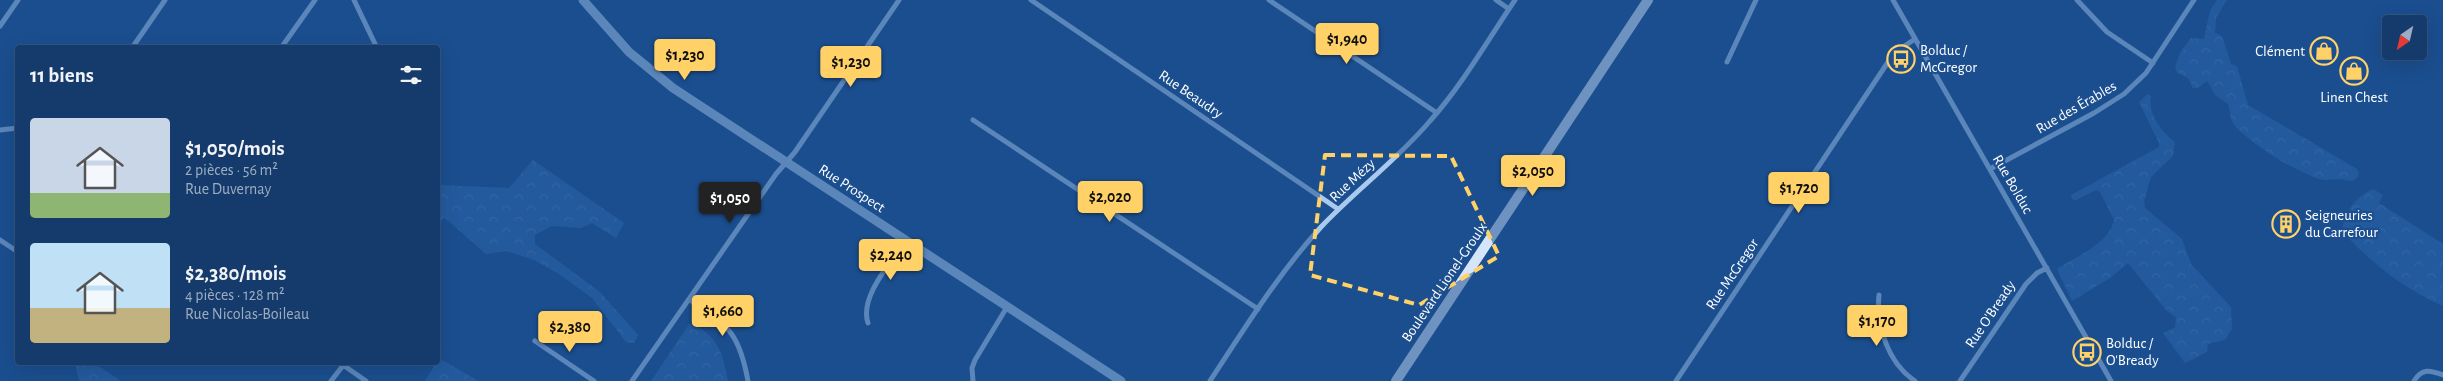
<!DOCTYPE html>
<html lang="fr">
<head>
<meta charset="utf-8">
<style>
	:root { --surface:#143b6b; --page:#1d4271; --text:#f1f3f6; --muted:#9dadc1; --line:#33557e; --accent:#ffd166 }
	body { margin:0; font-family:"Alegreya Sans",sans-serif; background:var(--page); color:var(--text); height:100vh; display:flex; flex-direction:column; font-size:19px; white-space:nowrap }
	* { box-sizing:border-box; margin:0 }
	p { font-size:16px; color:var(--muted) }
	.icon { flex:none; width:28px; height:28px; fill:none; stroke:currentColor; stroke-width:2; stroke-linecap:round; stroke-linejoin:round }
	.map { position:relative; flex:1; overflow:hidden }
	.side { position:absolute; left:15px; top:45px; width:425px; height:320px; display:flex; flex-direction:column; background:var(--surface); border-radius:5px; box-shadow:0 5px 20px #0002,0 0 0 1px var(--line) }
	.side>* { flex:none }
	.needle { width:32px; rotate:214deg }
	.controls { position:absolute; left:2382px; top:15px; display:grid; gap:10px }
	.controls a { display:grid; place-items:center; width:45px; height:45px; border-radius:5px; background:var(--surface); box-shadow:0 5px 20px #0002,0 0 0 1px var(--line); font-size:25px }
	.price { position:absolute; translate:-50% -42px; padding:0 11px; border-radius:5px; background:var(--accent); color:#111; font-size:16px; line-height:32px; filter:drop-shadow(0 1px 2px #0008) }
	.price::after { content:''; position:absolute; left:50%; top:30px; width:15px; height:11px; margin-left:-8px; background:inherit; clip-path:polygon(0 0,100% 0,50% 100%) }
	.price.active { background:#222; color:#fff }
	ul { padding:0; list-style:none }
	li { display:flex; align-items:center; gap:15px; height:125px; padding:0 15px }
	li span { display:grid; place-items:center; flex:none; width:140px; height:100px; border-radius:5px; color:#555 }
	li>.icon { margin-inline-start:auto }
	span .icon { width:60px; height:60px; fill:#fffc; stroke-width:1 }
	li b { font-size:21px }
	h2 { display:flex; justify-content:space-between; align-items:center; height:60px; padding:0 15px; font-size:21px }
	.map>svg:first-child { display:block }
	.forest { fill:url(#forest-crowns) }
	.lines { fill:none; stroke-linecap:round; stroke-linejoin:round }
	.minor { stroke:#a9c9ee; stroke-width:5 }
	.tertiary { stroke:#a9c9ee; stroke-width:9 }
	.secondary { stroke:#d6e6fa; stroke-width:10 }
	.marked { fill:none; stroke:#ffd166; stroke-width:4; stroke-dasharray:10 6; stroke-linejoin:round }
	.labels { text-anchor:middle; stroke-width:4.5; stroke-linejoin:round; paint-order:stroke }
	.poi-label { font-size:15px; fill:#fff; stroke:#1b4f8f; text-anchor:start }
	.street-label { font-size:15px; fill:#fff; stroke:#1b4f8f }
</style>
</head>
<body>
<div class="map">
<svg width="2443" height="381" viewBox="0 0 2443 381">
	<defs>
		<pattern id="forest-crowns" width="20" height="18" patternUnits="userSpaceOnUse" patternTransform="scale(1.25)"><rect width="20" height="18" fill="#2e69ad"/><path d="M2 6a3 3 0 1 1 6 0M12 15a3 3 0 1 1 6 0" fill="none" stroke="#4d80b9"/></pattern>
	</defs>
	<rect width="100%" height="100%" fill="#1b4f8f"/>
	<path class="forest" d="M2217 0H2227L2216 18 2215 33 2222 36 2231 64 2237 66 2248 105 2357 169 2359 174C2353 185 2349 180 2340 179 2333 179 2327 181 2320 179 2294 171 2254 146 2235 126 2229 119 2231 112 2228 104L2215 95 2207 81 2198 88H2193L2189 79 2177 72 2175 67 2180 53 2191 38 2204 39 2210 11Z
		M2148 94 2151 96C2148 115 2161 131 2175 142L2173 156 2152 176 2149 183 2144 202 2145 208 2182 239 2191 264 2231 307 2232 329 2225 340 2208 344 2207 352 2185 363 2163 333 2175 328 2176 317 2166 310 2128 263 2110 278 2072 301 2057 269C2075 257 2109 244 2114 220L2100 192 2096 190 2074 201 2071 195 2159 147V143L2139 102Z
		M533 160 624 223 616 238 592 223 581 228 552 226 535 235V244L600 292 638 335 634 343 626 342 592 298 559 274 534 260 507 251 486 254 444 217 438 227V185L509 188Z
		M2373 189 2383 195 2379 203 2443 244V306C2404 289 2370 262 2342 231 2345 211 2355 197 2373 189Z
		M690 323C718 335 723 354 728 381H651Z
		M439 358 478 381H425Z
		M75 363H94L121 381H79Z"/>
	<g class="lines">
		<path class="minor" d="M354 0 377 48
			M1031 0 1338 209
			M1269 0 1437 113
			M1496 0 1509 9
			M1893 0 2111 381
			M2077 0 2107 32 2153 63
			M0 26 18 0
			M132 48 165 0
			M281 48 315 0
			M1727 62 1756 0
			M973 120 1258 309
			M0 130 18 128
			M1990 169 2094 113 2124 94 2146 73 2194 0
			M0 240 18 252
			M1879 295C1876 326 1888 363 1915 381
			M690 300C729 327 739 332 748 381
			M868 323C859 297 892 261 906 240
			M535 341 594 381
			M183 362H193
			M343 365 366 381
			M331 381 345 363
			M632 381 776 174 795 152 899 0
			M973 381 972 368 975 360 1007 307
			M1210 381C1245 328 1278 274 1321 227 1356 190 1397 160 1430 121 1463 84 1487 41 1515 0
			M1676 381 1894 53 1915 39
			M1960 381 2026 284 2037 273 2047 268
			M2414 381C2422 368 2430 370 2443 375"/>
		<path class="tertiary" d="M583 0 629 52 673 88 1121 381"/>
		<path class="secondary" d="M1396 381 1648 0"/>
	</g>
	<path d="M0 0H2443V381H0ZM1325 155 1451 156 1499 256 1419 305 1310 275Z" fill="#1b4f8f" fill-opacity=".55" fill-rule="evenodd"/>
	<path class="marked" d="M1325 155 1451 156 1499 256 1419 305 1310 275Z"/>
	<defs>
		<g id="shop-ring" transform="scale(1.4375)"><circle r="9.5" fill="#1b4f8f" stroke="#ffd166" stroke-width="1.5"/><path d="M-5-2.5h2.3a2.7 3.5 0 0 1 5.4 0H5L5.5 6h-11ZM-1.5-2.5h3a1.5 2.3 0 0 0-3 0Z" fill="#ffd166"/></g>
		<g id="bus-ring" transform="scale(1.4375)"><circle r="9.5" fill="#1b4f8f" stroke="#ffd166" stroke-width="1.5"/><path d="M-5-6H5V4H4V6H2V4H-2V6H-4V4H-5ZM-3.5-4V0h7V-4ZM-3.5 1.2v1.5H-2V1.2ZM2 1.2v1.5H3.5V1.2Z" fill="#ffd166"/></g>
		<g id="building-ring" transform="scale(1.4375)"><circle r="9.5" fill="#1b4f8f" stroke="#ffd166" stroke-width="1.5"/><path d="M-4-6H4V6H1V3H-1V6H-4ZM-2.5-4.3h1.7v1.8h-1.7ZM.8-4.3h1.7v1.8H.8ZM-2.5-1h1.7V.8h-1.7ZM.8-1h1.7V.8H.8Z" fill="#ffd166"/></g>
	</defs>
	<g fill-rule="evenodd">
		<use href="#shop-ring" x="2324" y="51"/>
		<use href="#bus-ring" x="1901" y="59"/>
		<use href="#shop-ring" x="2354" y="71"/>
		<use href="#building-ring" x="2286" y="224"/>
		<use href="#bus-ring" x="2087" y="352"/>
	</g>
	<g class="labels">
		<g class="poi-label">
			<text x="1920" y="55">Bolduc /<tspan x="1920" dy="17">McGregor</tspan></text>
			<text x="2305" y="56" text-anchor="end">Clément</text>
			<text x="2354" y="102" text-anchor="middle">Linen Chest</text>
			<text x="2305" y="220">Seigneuries<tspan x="2305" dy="17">du Carrefour</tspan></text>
			<text x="2106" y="348">Bolduc /<tspan x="2106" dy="17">O'Bready</tspan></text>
		</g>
		<g class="street-label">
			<text transform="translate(1191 94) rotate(34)" y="5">Rue Beaudry</text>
			<text transform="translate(2076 107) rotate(-30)" y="5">Rue des Érables</text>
			<text transform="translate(1352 180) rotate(-43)" y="5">Rue Mézy</text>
			<text transform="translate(2013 184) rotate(60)" y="5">Rue Bolduc</text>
			<text transform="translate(852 188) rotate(33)" y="5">Rue Prospect</text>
			<text transform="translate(1732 274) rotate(-56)" y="5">Rue McGregor</text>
			<text transform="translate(1444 282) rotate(-56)" y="5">Boulevard Lionel-Groulx</text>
			<text transform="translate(1990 314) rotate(-56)" y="5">Rue O'Bready</text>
		</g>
	</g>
</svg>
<div class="controls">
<a><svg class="needle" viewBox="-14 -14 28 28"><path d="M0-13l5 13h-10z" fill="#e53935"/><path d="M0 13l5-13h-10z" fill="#9dadc1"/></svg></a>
</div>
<b class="price" style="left:1347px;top:65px">$1,940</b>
<b class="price" style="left:685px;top:81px">$1,230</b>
<b class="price" style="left:851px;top:88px">$1,230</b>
<b class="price" style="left:1533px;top:197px">$2,050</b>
<b class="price" style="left:1799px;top:214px">$1,720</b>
<b class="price" style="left:1110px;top:223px">$2,020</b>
<b class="price active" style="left:730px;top:224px">$1,050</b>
<b class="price" style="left:891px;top:281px">$2,240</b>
<b class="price" style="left:723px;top:337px">$1,660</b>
<b class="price" style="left:1877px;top:347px">$1,170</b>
<b class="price" style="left:570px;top:353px">$2,380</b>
<section class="side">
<h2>11 biens<svg class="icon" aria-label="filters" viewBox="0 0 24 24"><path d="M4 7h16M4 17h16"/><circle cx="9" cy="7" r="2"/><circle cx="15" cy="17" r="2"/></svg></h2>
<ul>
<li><span style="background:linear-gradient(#c9d6e8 75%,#8fb573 0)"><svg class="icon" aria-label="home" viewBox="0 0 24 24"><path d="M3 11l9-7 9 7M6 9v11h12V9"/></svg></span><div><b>$1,050/mois</b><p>2 pièces · 56 m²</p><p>Rue Duvernay</p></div></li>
<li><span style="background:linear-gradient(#bfe0f5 65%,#c2b280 0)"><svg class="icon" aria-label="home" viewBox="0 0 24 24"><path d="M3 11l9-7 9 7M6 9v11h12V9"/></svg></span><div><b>$2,380/mois</b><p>4 pièces · 128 m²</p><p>Rue Nicolas-Boileau</p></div></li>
</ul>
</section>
</div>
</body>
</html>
